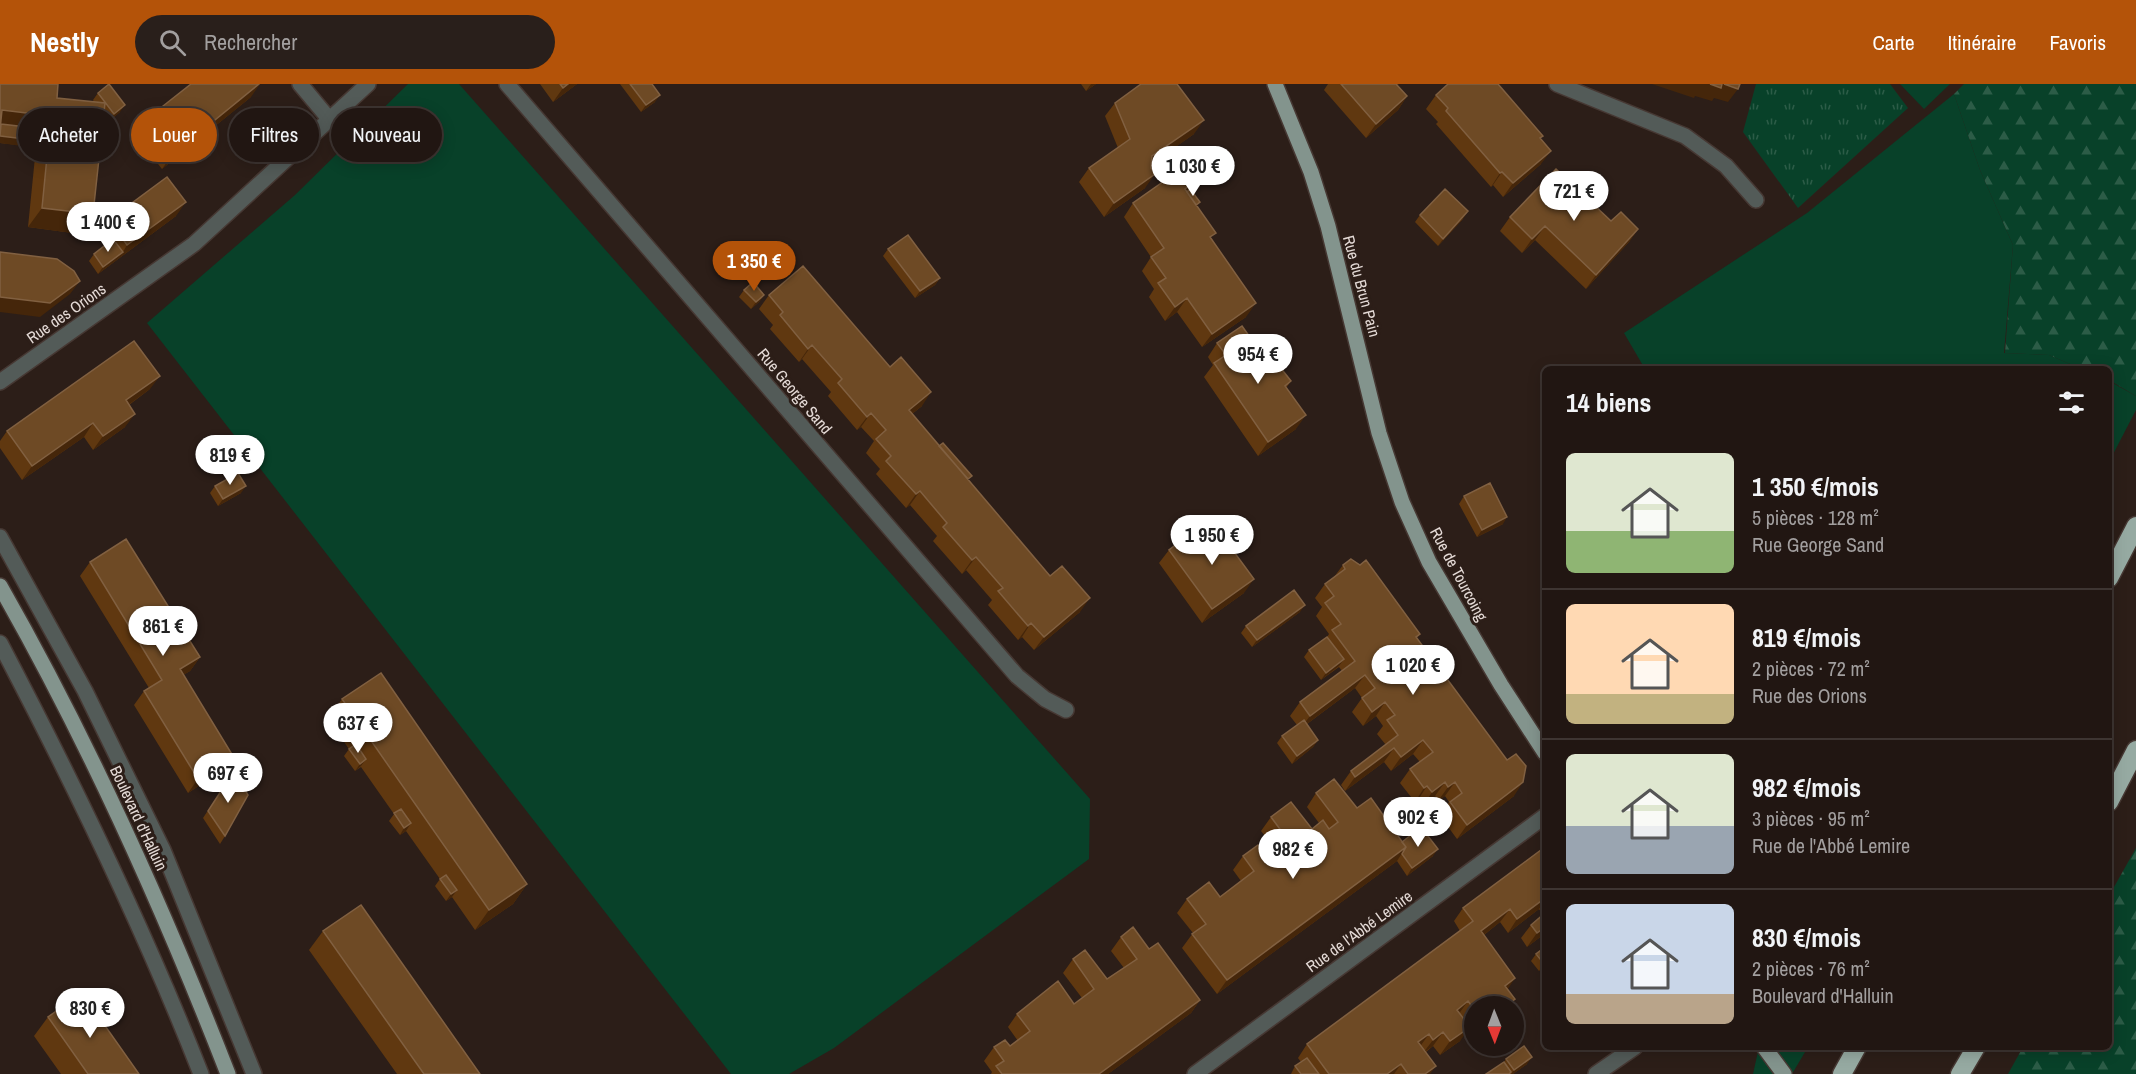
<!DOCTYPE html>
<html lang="fr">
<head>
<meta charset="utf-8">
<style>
	:root { --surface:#211612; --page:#291f1b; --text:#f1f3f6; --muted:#a29f9f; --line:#3e3532; --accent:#b45309 }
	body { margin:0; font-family:"Archivo Narrow",sans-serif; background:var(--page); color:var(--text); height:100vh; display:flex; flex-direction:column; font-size:22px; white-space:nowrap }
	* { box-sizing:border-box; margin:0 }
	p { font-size:20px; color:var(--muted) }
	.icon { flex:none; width:33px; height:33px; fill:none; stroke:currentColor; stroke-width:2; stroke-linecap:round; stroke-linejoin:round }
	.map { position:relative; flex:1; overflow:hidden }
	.sheet { position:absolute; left:1542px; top:282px; width:570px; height:684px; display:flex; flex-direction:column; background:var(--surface); border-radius:9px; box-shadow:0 3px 15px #0003,0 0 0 2px var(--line) }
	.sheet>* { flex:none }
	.banner { position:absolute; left:18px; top:24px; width:570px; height:54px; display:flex; gap:12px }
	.needle { width:39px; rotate:179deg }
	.controls { position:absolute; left:1464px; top:912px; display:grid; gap:12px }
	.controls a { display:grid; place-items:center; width:60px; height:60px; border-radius:50%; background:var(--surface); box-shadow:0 3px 15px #0003,0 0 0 2px var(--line); font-size:30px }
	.price { position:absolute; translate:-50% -51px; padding:0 14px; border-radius:21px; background:#fff; color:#222; font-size:20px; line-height:39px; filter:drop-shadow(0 2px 3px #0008) }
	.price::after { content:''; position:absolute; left:50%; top:36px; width:18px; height:14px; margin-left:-9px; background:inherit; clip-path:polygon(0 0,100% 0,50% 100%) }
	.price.current { background:var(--accent); color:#fff }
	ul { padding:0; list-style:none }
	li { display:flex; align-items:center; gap:18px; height:150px; padding:0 24px }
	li+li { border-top:2px solid var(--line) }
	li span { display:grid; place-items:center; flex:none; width:168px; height:120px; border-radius:9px; color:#555 }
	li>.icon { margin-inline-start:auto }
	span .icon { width:72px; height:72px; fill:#fffc; stroke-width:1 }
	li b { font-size:26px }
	h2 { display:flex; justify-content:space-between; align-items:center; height:72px; padding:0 24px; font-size:26px }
	.pill { padding:0 21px; border-radius:27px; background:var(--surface); box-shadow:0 3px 15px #0003,0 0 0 2px var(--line); font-size:21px; line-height:54px }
	.pill.current { background:var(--accent); color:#fff }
	header { display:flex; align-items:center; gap:36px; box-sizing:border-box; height:84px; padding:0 30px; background:var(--accent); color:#fff }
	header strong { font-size:28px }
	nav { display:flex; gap:33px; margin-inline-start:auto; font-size:21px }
	.search { width:420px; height:54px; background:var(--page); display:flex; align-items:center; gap:15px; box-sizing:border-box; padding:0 21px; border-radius:33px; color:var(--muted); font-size:22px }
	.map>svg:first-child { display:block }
	.green { fill:#084129 }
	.forest { fill:url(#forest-firs) }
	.park { fill:url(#park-tufts) }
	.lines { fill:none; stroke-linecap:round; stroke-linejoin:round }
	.minor-casing { stroke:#463833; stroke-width:18 }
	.major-casing { stroke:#463833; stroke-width:18 }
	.highway-casing { stroke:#463833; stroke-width:21 }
	.minor { stroke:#535b58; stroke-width:15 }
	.major { stroke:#83948d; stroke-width:15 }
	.highway { stroke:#96aaa2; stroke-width:18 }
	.wall { fill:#603810 }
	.shaded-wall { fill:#45260a }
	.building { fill:#6e4a25; stroke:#816041; stroke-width:1.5 }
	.labels { text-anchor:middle; stroke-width:6; stroke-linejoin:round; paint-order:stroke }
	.street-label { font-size:16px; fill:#e5dbd7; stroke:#2c1e18 }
</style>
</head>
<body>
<header>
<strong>Nestly</strong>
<div class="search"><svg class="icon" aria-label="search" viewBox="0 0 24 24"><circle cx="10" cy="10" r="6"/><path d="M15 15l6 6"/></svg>Rechercher</div>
<nav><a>Carte</a><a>Itinéraire</a><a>Favoris</a></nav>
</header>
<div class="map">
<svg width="2136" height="990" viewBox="0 0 2136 990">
	<defs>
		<pattern id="forest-firs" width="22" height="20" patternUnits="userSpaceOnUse" patternTransform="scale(1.5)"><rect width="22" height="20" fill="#084129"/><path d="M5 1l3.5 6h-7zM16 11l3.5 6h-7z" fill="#2c5c47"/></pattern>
		<pattern id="park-tufts" width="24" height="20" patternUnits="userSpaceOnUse" patternTransform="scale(1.5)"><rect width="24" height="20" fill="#084129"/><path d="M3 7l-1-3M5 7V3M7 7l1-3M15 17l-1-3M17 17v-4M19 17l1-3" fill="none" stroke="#2c5c47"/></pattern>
	</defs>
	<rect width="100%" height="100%" fill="#2c1e18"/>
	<path class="green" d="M408 0H459L1090 715 1089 775 834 964 789 990H731L147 239 295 111Z
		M1900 0H1950L1924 25Z
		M1954 10 1980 86 2013 161 2004 269 2049 271 2082 285H1645L1624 249 1807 129Z
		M2109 297 2136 312V326L2109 378Z
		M1759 963H1808L1792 990H1753Z"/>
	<path class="forest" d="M1964 0H2136V312L2109 296V285H2082L2049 271 2005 269 2013 161 1980 86 1954 10Z
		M2136 764V990H2008L2023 963H2109V812Z"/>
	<path class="park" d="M1756 0H1890L1908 24 1798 124 1743 48Z"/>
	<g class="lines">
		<g class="minor-casing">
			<path id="minor" d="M300 0 330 36
				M507 0 1017 592 1045 615 1066 626
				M1557 0 1685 52 1726 82 1756 116
				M0 298 194 160 368 0
				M0 453 85 607 163 766 254 990
				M0 559C74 700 143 842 201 990
				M1195 990 1545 732
				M1596 990 1635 963"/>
		</g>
		<g class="major-casing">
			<path id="major" d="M1275 0 1311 88 1328 142 1379 349 1402 418 1429 478 1501 601 1545 669
				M0 502C89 658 163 823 228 990
				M1764 963 1784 990"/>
		</g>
		<g class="highway-casing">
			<path id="highway" d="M2109 494 2136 442
				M2109 718 2136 666
				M1842 990 1857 963
				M1960 990 1976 963"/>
		</g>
		<use href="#minor" class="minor"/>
		<use href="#major" class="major"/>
		<use href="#highway" class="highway"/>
	</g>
	<path class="wall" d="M540 0H577L553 18Z
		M620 0H652L655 18 641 28Z
		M1081 0H1096L1086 7Z
		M1328 0H1399L1397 1 1407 12 1398 26 1366 54 1324 6Z
		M98 9 120 28 109 37 104 31 80 150 28 143 36 63 0 59 57 14 94 18 93 16Z
		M1436 11 1540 55 1541 80 1503 113 1493 101 1491 103 1436 40 1438 38 1426 25Z
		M251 13 162 85 135 51 144 37Z
		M1115 19 1194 50 1151 80 1145 104 1104 133 1079 98 1089 84 1118 64 1105 32Z
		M1190 105 1200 118 1197 122 1246 233 1202 263 1177 228 1165 237 1149 213 1154 205 1142 187 1151 173 1124 133 1133 119Z
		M1420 131 1463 135 1438 162 1415 138Z
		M176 132 98 190 89 177 94 170 107 160 99 150 109 136Z
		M1510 133 1611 137 1638 145 1629 158 1586 205 1535 156 1522 169 1500 147Z
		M888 165 940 194 935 201 915 214 883 172Z
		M744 206 764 211 759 218 751 225 739 213Z
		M769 211 922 322 912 330 1080 528 1034 566 1022 553 1018 556 988 521 992 516 966 486 962 490 933 457 937 452 910 421 906 424 876 390 880 385 866 369 874 357 861 343 857 346 828 312 831 308 802 275 799 278 770 245 773 241 759 225Z
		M1217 259 1274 287 1291 297 1286 304 1296 345 1258 372 1204 293 1213 281 1208 273Z
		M150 305 129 321 125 343 93 366 84 353 22 396 0 364V357L7 347Z
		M215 402 241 409 218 422 210 409Z
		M1464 412 1503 440 1477 453 1459 420Z
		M1169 466 1244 509 1202 539 1159 479Z
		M90 478 200 573 190 587 183 591 233 672 223 686 188 709 134 621 144 607 149 604 80 492Z
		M1343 481 1420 550 1417 554 1514 712 1457 755 1440 732 1449 718 1445 712 1438 717 1435 712 1423 722 1418 716 1415 718 1400 699 1410 685 1420 678 1413 670 1391 687 1384 678 1345 707 1341 701 1351 687 1386 661 1377 650 1383 642 1376 632 1363 642 1352 628 1362 614 1355 604 1307 640 1318 656 1313 663 1292 680 1277 659 1282 652 1297 641 1290 632 1300 618 1342 587 1339 583 1321 596 1304 573 1309 566 1327 553 1329 550 1316 532 1322 523 1315 514 1325 500 1334 493Z
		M1300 528 1252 563 1241 549 1246 542Z
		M342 615 527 800 513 820 475 846 452 813 446 817 435 802 440 795 406 747 400 751 389 737 394 730 361 683 355 687 344 672 349 665 328 635Z
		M234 687 225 752 220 760 203 734Z
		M1316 709 1357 724 1402 758 1433 772 1407 792 1397 777 1217 910 1182 864 1193 849 1177 829 1187 815 1220 813 1241 797 1233 786 1243 772 1269 776 1278 769 1261 747 1271 733 1312 745 1319 739 1307 723Z
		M1545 763V853L1543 851 1527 863 1521 854 1531 841 1543 831 1539 825 1508 849 1500 838 1484 851 1508 905 1510 922H1474V934L1473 933 1466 938 1460 957 1440 971 1433 962 1426 968 1430 990H1291L1295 982 1301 978 1298 974 1307 960 1460 847 1454 837 1463 824Z
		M323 847 480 990H397L309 866Z
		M1121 853 1149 865 1200 916 1191 929 1108 990H991L992 988 984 977 994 963 1010 962 1018 957 1008 943 1017 930 1074 920 1082 914 1063 889 1073 875 1107 895 1124 884 1111 867Z
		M1545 863V882L1539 887 1531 877 1536 870Z
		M48 933 139 990H61L34 952Z
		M1506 975 1527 980 1513 990H1486L1504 978Z"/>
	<path class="shaded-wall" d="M260 0 251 13 162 85 172 71Z
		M568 0H577L553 18 563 4Z
		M1091 0H1096L1086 7Z
		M1652 0H1724L1738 5 1728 18 1714 14 1712 17 1695 12 1694 14Z
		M660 11 655 18 641 28 646 21Z
		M1407 12 1398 26 1366 54 1376 40Z
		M125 21 120 28 109 37 114 30Z
		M2 26 51 32 38 52 0 47Z
		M1204 36 1194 50 1143 86 1152 72Z
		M0 52 41 57 36 64 0 59Z
		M1551 67 1541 80 1503 113 1513 99Z
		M1502 88 1493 101 1491 103 1500 89Z
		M1155 90 1145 104 1104 133 1114 119Z
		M1195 98 1185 112V105Z
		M186 118 176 132 98 190 103 183 123 168 127 161Z
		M42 124 93 130 80 150 28 143Z
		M1468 127 1463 135 1438 162 1443 155Z
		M1545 142 1535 156 1522 169 1532 155Z
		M1638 145 1629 158 1586 205 1596 191Z
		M940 194 935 201 915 214 920 207Z
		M80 197 70 210 40 233 0 228V213Z
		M764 211 759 218 751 225 756 218Z
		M1187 214 1177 228 1165 237 1175 223Z
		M1256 219 1246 233 1202 263 1212 250Z
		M812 261 802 275 799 278 808 265Z
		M160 292 150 305 116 330 126 316Z
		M931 308 922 322 899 340 909 326Z
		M871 329 861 343 857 346 867 333Z
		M135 330 125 343 93 366 103 352Z
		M1306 331 1296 345 1258 372 1268 358Z
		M93 339 84 353 22 396 32 382Z
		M246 402 241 409 218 422 223 415Z
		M920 407 910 421 906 424 916 410Z
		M1507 433 1503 440 1477 453 1482 446Z
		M976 473 966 486 962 490 972 476Z
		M1254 495 1244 509 1202 539 1212 525Z
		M1090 514 1080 528 1034 566 1044 553Z
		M1305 521 1300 528 1252 563 1257 556Z
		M1031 539 1022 553 1018 556 1028 542Z
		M200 573 190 587 170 599 180 585Z
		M1344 575 1339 582 1321 596 1326 589Z
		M1365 591 1355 604 1300 645 1310 632Z
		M1385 618 1376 632 1363 642 1372 628Z
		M1318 656 1313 663 1292 680 1297 672Z
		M1423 656 1413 670 1391 687 1401 673Z
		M1394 664 1384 678 1345 707 1355 693Z
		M233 672 223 686 188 709 198 695Z
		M366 675 361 682 355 687 360 680Z
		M1445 698 1435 712 1423 722 1432 708Z
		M1455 698 1445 712 1438 717 1448 703Z
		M1523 698 1514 712 1457 755 1467 741Z
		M1427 702 1418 716 1415 718 1424 704Z
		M411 739 406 747 400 751 404 744Z
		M1406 763 1397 777 1217 910 1227 896Z
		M1438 765 1433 772 1407 792 1412 784Z
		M527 800 513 820 475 846 489 826Z
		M457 806 452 813 446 817 451 810Z
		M1545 814V817L1539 825 1508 849 1517 835Z
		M1510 825 1500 838 1471 861 1481 847Z
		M1545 843V848L1543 851 1527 863 1537 849Z
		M1545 879V882L1539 887 1544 880Z
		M1515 894 1506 908 1505 902Z
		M1200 916 1191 929 1108 990H1099Z
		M1468 917 1458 931 1457 926Z
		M1474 925V931L1473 933 1464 939Z
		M1470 943 1460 957 1440 971 1450 957Z
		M1443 948 1433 962 1423 969 1433 956Z
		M1429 950 1419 964 1418 958Z
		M1532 973 1527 980 1513 990H1511L1514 986Z
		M1401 980 1394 990H1387Z
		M1436 982 1430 990H1425Z"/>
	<path class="building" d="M0 0H58L57 14 105 19 93 130 42 124 51 32 2 26 0 46Z
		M109 0 125 21 114 30 98 9Z
		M191 0H259L172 71 144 37Z
		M560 0H568L563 4Z
		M630 0H652L660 11 646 21Z
		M1141 0H1177L1204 36 1152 72 1151 84 1155 90 1114 119 1089 84 1130 55 1115 19Z
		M1341 0H1396L1407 12 1376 40Z
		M1448 0H1498L1543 52 1540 54 1551 67 1513 99 1502 88 1500 89 1446 27 1448 24 1436 11Z
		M1710 0H1722L1721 4Z
		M1724 0H1740L1738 5Z
		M1 40 43 45 41 57 0 52Z
		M1184 83 1195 98 1185 105 1216 149 1210 153 1256 219 1212 250 1187 214 1175 223 1158 199 1166 194 1151 173 1164 164 1133 119Z
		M1556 85 1611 137 1621 128 1638 145 1596 191 1545 142 1532 155 1510 133Z
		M167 93 186 118 127 161 109 136Z
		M1190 105 1200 118 1196 121 1187 108Z
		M1445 105 1468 127 1443 155 1420 131Z
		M908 151 940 194 920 207 888 165Z
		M113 155 123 168 103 183 94 170Z
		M0 168 57 175 74 187 80 197 50 219 0 213Z
		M803 182 890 283 901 273 931 308 909 326 1050 492 1062 482 1090 514 1044 553 1031 539 1028 542 998 507 1003 504 976 473 972 476 943 443 947 439 920 407 916 410 886 377 891 372 876 355 886 346 871 329 867 333 838 299 842 295 812 261 808 265 780 231 783 228 769 211Z
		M753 198 764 211 756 218 744 206Z
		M1242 242 1274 287 1280 283 1291 297 1285 302 1306 331 1268 358 1214 279 1226 271 1217 259Z
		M134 257 160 292 126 316 135 330 103 352 93 339 32 382 7 347Z
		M943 359 972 392 968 395 939 362Z
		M238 389 246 402 223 415 215 402Z
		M1490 399 1507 433 1482 446 1464 412Z
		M1206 442 1209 446 1196 456 1193 452Z
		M1215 442 1254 495 1212 525 1169 466 1191 449 1196 456Z
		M126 455 200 573 180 585 233 672 198 695 144 607 162 596 90 478Z
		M1351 475 1360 481 1366 476 1420 550 1416 553 1507 676 1516 670 1526 682 1523 698 1467 741 1450 718 1462 709 1455 698 1448 703 1445 698 1432 708 1427 702 1424 704 1410 685 1433 668 1423 656 1401 673 1394 664 1355 693 1351 687 1398 651 1387 636 1395 631 1385 618 1372 628 1362 614 1375 604 1365 591 1310 632 1300 618 1355 577 1332 546 1341 540 1325 519 1334 512 1325 500 1345 485 1343 481Z
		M1294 506 1305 521 1257 556 1246 542Z
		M1327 553 1344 575 1326 589 1309 566Z
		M381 589 527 800 489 826 342 615Z
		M1304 636 1318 656 1297 672 1282 652Z
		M356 660 366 675 360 680 349 665Z
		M234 687 248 711 225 752 208 727Z
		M1334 695 1357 724 1371 714 1406 763 1227 896 1192 850 1206 840 1187 815 1209 798 1220 813 1254 787 1243 772 1258 761 1269 776 1291 760 1271 733 1291 718 1312 745 1323 736 1329 745 1338 738 1316 709Z
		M401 725 411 739 404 744 394 729Z
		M1421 743 1438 765 1412 784 1402 770 1406 763 1402 758Z
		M1545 763V814L1517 835 1510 825 1481 847 1515 894 1505 902 1515 915 1506 922H1486L1483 919 1478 922H1474V925L1468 917 1457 926 1470 943 1450 957 1443 948 1433 956 1429 950 1418 958 1436 982 1425 990H1408L1401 980 1387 990H1329L1307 960 1473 837 1463 824Z
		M446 791 457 806 451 810 440 795Z
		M361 821 480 990H424L323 847Z
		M1545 829V843L1537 849 1531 841Z
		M1133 843 1149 865 1158 859 1200 916 1099 990H1002L996 982 1004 977 994 963 1005 956 1010 962 1030 947 1017 930 1058 897 1074 920 1094 905 1073 875 1085 866 1107 895 1137 875 1121 853Z
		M1545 863V879L1544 880 1536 870Z
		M82 909 139 990H88L48 933Z
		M1524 962 1532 973 1514 986 1506 975Z
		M1307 974 1319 990H1301L1295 982Z
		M1504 978 1511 988 1509 990H1486Z"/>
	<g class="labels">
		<g class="street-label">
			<text transform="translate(1362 202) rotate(75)" y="6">Rue du Brun Pain</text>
			<text transform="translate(66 229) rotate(-35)" y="6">Rue des Orions</text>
			<text transform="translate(795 307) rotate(50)" y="6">Rue George Sand</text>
			<text transform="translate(1459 490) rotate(62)" y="6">Rue de Tourcoing</text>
			<text transform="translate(139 734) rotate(65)" y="6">Boulevard d'Halluin</text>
			<text transform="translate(1359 847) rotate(-36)" y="6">Rue de l'Abbé Lemire</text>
		</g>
	</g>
</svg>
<div class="controls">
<a><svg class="needle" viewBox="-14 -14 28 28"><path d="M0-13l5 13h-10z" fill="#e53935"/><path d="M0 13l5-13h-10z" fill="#a29f9f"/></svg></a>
</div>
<b class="price" style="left:1193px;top:113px">1 030 €</b>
<b class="price" style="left:1574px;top:138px">721 €</b>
<b class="price" style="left:108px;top:169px">1 400 €</b>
<b class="price current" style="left:754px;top:208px">1 350 €</b>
<b class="price" style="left:1258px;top:301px">954 €</b>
<b class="price" style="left:230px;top:402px">819 €</b>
<b class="price" style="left:1212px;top:482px">1 950 €</b>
<b class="price" style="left:163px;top:573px">861 €</b>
<b class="price" style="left:1413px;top:612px">1 020 €</b>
<b class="price" style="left:358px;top:670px">637 €</b>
<b class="price" style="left:228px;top:720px">697 €</b>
<b class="price" style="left:1418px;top:764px">902 €</b>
<b class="price" style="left:1293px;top:796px">982 €</b>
<b class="price" style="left:90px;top:955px">830 €</b>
<div class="banner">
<a class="pill">Acheter</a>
<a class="pill current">Louer</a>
<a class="pill">Filtres</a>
<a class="pill">Nouveau</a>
</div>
<section class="sheet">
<h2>14 biens<svg class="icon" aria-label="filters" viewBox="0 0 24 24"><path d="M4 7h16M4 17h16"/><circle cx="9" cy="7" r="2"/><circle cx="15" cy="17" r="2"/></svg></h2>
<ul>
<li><span style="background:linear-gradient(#dfe7d0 65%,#8fb573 0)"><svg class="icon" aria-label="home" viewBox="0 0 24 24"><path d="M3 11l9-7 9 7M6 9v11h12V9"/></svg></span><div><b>1 350 €/mois</b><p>5 pièces · 128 m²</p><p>Rue George Sand</p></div></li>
<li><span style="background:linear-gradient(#ffd9b3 75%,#c2b280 0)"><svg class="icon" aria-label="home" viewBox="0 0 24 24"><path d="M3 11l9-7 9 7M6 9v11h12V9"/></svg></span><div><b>819 €/mois</b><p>2 pièces · 72 m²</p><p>Rue des Orions</p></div></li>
<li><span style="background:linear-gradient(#dfe7d0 60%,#9aa5b1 0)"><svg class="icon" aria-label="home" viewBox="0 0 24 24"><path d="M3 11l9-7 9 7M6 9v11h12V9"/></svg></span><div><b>982 €/mois</b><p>3 pièces · 95 m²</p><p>Rue de l'Abbé Lemire</p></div></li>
<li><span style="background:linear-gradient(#c9d6e8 75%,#b9a48a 0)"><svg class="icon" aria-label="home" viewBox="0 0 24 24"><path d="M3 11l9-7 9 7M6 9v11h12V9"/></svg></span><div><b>830 €/mois</b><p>2 pièces · 76 m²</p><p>Boulevard d'Halluin</p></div></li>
</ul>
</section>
</div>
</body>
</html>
